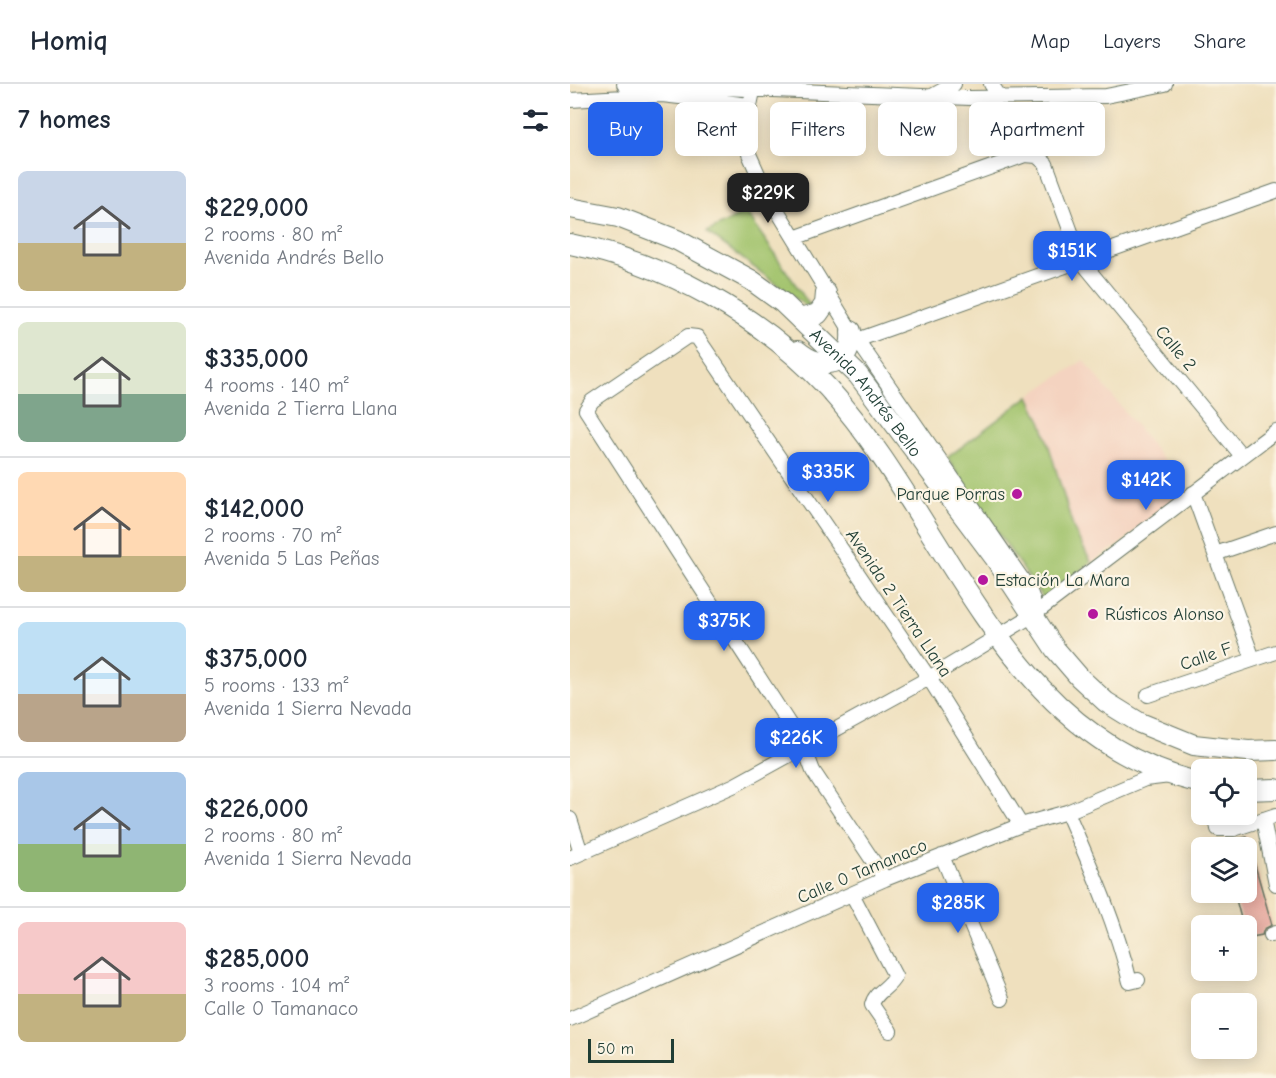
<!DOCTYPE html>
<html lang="en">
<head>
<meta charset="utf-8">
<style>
	:root { --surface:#fff; --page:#f6f6f7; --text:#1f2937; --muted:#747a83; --line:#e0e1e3; --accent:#2563eb }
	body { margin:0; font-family:"Comic Neue",sans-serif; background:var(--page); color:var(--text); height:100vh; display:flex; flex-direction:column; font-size:22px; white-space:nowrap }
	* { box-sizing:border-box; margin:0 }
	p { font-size:20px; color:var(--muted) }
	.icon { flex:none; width:33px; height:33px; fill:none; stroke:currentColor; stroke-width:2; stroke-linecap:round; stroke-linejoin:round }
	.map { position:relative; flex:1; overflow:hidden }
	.sheet { display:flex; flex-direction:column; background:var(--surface); width:570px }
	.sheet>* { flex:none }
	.guide { position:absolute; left:18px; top:18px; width:570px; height:54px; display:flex; gap:12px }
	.fabs { position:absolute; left:621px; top:675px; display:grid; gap:12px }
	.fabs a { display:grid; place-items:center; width:66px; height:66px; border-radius:9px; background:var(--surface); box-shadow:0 3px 15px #0003; font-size:30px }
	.scale { position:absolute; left:18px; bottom:15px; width:86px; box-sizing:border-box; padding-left:6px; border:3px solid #1f3d34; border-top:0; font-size:16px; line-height:21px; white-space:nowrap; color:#1f3d34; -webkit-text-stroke:4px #fcf5e5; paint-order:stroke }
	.price { position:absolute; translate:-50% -51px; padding:0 14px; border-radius:12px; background:var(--accent); color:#fff; font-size:20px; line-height:39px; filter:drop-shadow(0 2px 3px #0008) }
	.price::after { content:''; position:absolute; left:50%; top:36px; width:18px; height:14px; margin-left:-9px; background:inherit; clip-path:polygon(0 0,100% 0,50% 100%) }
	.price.active { background:#222; color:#fff }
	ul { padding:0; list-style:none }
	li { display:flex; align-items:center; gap:18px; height:150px; padding:0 18px }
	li+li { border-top:2px solid var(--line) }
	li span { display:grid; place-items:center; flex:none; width:168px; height:120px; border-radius:9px; color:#555 }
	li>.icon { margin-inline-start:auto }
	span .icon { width:72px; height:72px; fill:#fffc; stroke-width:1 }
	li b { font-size:26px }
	h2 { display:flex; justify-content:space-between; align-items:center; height:72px; padding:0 18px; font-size:26px }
	.chip { padding:0 21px; border-radius:9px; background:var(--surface); box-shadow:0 3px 15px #0003; font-size:21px; line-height:54px }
	.chip.active { background:var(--accent); color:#fff }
	header { display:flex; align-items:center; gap:36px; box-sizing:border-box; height:84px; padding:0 30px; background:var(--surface); border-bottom:2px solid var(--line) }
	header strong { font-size:28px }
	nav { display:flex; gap:33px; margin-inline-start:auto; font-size:21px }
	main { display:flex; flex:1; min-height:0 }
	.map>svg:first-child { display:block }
	.built { fill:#f4d3c0 }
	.green { fill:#a0c26b; stroke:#608050; stroke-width:1.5 }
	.building { fill:#e49e94 }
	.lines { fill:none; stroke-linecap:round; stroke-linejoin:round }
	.minor-casing { stroke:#687664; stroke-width:16 }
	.highway-casing { stroke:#687664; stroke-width:22 }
	.minor { stroke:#fff; stroke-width:14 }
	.highway { stroke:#fff; stroke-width:20 }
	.poi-dot { fill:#b5179e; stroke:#fcf5e5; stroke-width:2 }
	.labels { text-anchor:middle; stroke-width:4.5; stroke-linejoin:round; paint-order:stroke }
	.street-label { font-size:18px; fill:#1f3d34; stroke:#fcf5e5 }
	.poi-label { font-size:18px; fill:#1f3d34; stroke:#fcf5e5; text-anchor:start }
</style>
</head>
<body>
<header>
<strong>Homiq</strong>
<nav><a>Map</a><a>Layers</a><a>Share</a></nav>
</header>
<main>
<section class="sheet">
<h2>7 homes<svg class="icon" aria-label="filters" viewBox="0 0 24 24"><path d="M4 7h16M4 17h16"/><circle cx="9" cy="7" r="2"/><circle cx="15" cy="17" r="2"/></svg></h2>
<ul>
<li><span style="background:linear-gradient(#c9d6e8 60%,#c2b280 0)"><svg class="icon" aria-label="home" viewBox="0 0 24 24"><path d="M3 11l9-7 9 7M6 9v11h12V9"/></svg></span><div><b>$229,000</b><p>2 rooms · 80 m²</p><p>Avenida Andrés Bello</p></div></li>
<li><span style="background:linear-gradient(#dfe7d0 60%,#7fa58c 0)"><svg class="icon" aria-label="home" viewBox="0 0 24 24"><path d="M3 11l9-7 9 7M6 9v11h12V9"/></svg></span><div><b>$335,000</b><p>4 rooms · 140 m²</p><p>Avenida 2 Tierra Llana</p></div></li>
<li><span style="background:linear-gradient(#ffd9b3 70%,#c2b280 0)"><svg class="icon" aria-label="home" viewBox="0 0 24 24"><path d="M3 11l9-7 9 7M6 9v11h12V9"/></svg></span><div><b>$142,000</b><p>2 rooms · 70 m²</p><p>Avenida 5 Las Peñas</p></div></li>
<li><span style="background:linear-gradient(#bfe0f5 60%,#b9a48a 0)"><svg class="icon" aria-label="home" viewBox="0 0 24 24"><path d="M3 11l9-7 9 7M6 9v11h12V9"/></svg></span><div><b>$375,000</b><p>5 rooms · 133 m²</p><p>Avenida 1 Sierra Nevada</p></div></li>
<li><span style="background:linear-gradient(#a9c7e8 60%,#8fb573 0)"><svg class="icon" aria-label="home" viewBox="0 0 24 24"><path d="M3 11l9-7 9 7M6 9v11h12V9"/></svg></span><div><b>$226,000</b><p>2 rooms · 80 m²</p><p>Avenida 1 Sierra Nevada</p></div></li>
<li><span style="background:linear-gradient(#f6c9c9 60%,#c2b280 0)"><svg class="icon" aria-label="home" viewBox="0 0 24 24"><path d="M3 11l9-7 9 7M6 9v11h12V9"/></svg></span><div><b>$285,000</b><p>3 rooms · 104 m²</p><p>Calle 0 Tamanaco</p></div></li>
</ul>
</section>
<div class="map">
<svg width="706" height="994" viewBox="0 0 706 994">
	<rect width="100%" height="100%" fill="#fcf5e5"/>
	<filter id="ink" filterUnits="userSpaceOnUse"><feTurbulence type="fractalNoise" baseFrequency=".0167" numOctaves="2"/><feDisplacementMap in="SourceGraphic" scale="12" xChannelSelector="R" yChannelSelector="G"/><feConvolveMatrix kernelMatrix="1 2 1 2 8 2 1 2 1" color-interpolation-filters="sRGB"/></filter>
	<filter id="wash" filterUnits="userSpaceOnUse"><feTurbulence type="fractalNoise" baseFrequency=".008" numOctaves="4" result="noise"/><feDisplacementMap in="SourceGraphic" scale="24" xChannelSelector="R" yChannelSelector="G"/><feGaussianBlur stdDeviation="1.35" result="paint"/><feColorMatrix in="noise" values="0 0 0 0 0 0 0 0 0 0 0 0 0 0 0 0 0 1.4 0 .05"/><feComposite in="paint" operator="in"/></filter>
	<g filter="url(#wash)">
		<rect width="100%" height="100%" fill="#efe0be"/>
		<path class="built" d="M514 276 617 406 547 462 521 478 504 446 472 339 459 312Z"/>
		<path class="green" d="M176 128 245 229 137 148Z
			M459 312 472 339 504 446 521 478 474 516 377 374Z"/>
		<g id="blocks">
			<path class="building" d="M677 753 702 841 694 845 692 851 676 854V842H673L664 808H676V764H647L646 758Z"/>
		</g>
	</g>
	<g filter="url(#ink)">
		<use href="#blocks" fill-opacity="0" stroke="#687664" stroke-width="1.5"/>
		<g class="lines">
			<g class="minor-casing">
				<path id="minor" d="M54 0 400 14 536 12 595 0
					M421 0 430 13
					M183 7 176 41 179 70 196 108 281 247 459 505 463 516V529
					M364 11 384 0
					M0 16 92 11 180 21
					M224 154 455 71 467 72 476 80 512 178 672 372
					M287 256 706 107
					M623 409 683 575
					M645 470 706 449
					M578 611 706 568
					M497 728C521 783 546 839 560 898L568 896
					M646 733 648 745H664L706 731
					M0 735 11 769
					M693 735 706 800
					M372 772 432 915
					M0 774 165 701 359 594 463 531 706 347
					M315 795 243 687 234 663 16 326 22 317 118 252 127 253 359 594 451 741
					M282 810 325 892C319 905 305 907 302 921L320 947
					M701 851 706 849
					M0 935 315 795 451 741 497 728 575 695 600 692"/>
			</g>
			<g class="highway-casing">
				<g id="highway">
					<path id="s1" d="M0 124 48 133 107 156 181 196 213 219 288 291 425 474 485 565 510 594 536 618 570 639 624 661 678 667 706 666"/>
					<path d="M0 160C96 179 191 232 258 304 379 437 435 657 632 699"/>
					<path d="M230 235 248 230 255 220 256 209"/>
					<path d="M228 267C251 287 284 283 281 247"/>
					<path d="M676 706 706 705"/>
				</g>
			</g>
			<use href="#minor" class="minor"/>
			<use href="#highway" class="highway"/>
		</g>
	</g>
	<g class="poi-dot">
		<circle cx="447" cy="410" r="6"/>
		<circle cx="413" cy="496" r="6"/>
		<circle cx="523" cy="530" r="6"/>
	</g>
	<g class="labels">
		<g class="street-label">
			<text transform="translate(606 264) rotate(50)" y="6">Calle 2</text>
			<text dy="6" stroke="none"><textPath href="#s1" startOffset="358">Avenida Andrés Bello</textPath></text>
			<text transform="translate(329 519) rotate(56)" y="6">Avenida 2 Tierra Llana</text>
			<text transform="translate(636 572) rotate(-19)" y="6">Calle F</text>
			<text transform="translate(292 787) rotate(-23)" y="6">Calle 0 Tamanaco</text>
		</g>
		<g class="poi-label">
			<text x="435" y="416" text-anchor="end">Parque Porras</text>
			<text x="425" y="502">Estación La Mara</text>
			<text x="535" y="536">Rústicos Alonso</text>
		</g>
	</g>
</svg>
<div class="fabs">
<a><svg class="icon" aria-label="locate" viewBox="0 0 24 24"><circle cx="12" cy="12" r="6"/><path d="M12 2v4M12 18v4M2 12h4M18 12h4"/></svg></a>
<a><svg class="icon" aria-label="layers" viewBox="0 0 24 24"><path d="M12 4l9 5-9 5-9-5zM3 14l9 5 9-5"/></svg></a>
<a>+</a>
<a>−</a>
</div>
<div class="scale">50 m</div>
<b class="price active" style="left:198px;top:140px">$229K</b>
<b class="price" style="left:502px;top:198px">$151K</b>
<b class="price" style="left:258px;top:419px">$335K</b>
<b class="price" style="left:576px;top:427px">$142K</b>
<b class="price" style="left:154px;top:568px">$375K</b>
<b class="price" style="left:226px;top:685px">$226K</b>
<b class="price" style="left:388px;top:850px">$285K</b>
<div class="guide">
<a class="chip active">Buy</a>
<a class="chip">Rent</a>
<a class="chip">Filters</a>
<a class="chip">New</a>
<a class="chip">Apartment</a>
</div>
</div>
</main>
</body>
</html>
